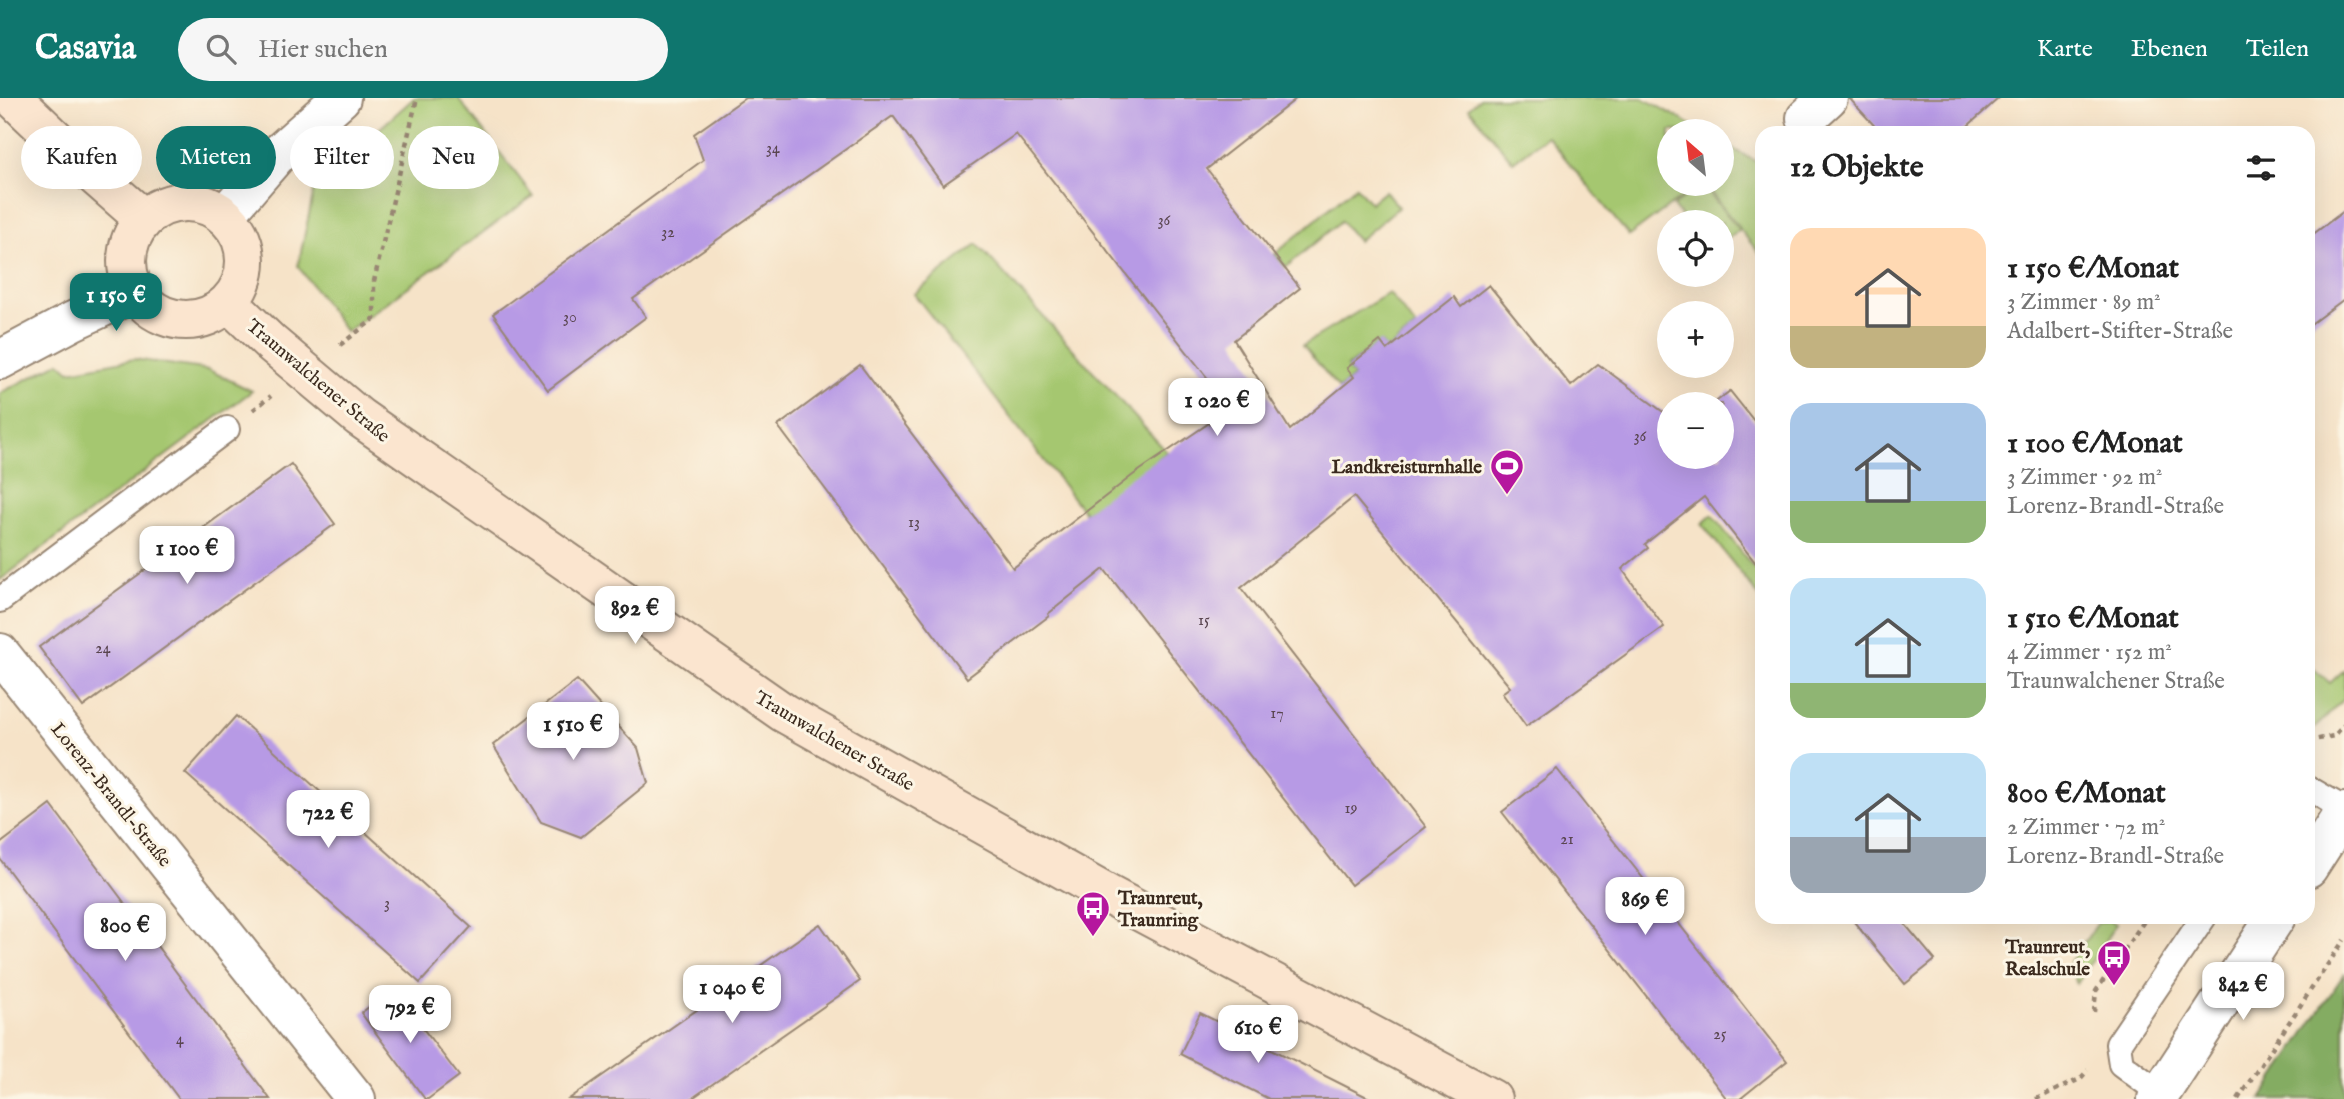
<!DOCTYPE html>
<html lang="de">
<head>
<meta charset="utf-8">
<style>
	:root { --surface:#fff; --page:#f6f6f6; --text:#222; --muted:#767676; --accent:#0f766e }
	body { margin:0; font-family:"IM FELL English",serif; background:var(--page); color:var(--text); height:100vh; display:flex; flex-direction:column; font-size:26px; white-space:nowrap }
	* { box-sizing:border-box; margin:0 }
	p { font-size:23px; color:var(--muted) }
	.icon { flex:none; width:38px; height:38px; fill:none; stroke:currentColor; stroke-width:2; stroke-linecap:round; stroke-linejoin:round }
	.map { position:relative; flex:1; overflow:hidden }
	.details { position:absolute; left:1755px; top:28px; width:560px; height:798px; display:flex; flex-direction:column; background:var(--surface); border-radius:21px; box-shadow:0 7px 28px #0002 }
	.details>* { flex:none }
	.banner { position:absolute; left:21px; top:28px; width:665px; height:63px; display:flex; gap:14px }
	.needle { width:46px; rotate:332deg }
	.buttons { position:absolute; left:1657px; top:21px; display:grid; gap:14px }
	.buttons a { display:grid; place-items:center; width:77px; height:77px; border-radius:50%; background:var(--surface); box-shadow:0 7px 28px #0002; font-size:35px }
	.price { position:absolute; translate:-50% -60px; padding:0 16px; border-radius:14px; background:#fff; color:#222; font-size:23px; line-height:46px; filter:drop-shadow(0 2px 4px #0008) }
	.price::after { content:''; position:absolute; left:50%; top:42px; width:21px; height:16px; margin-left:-10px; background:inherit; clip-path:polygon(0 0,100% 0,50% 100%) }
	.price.current { background:var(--accent); color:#fff }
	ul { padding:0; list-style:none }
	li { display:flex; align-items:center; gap:21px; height:175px; padding:0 35px }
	li span { display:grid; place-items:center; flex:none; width:196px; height:140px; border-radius:21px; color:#555 }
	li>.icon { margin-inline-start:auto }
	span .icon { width:84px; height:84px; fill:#fffc; stroke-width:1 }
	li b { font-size:30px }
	h2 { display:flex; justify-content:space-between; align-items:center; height:84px; padding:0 35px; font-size:30px }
	.tag { padding:0 24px; border-radius:32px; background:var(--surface); box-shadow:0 7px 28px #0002; font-size:24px; line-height:63px }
	.tag.current { background:var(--accent); color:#fff }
	header { display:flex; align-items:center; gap:42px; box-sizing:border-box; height:98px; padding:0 35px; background:var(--accent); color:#fff }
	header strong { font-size:33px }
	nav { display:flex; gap:38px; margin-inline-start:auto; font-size:24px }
	.search { width:490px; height:63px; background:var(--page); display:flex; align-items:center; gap:18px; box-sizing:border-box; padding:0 24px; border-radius:38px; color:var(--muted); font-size:26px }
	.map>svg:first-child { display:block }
	.green { fill:#a5c770; stroke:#707847; stroke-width:2 }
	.forest { fill:#84ac62; stroke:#606b40; stroke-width:2 }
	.building { fill:#b79ae5 }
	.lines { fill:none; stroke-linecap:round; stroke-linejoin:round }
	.service-casing { stroke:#988673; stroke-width:28 }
	.minor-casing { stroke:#988673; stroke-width:42 }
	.tertiary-casing { stroke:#988673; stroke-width:42 }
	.secondary-casing { stroke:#988673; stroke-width:42 }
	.path { stroke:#988673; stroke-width:4.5; stroke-dasharray:5 5; stroke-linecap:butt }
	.service { stroke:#fff; stroke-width:24 }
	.minor { stroke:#fff; stroke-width:38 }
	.tertiary { stroke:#fff; stroke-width:38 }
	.secondary { stroke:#fbe5cf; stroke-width:38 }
	.labels { text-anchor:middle; stroke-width:6; stroke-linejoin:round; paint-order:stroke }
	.number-label { font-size:16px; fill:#5a4650 }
	.street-label { font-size:19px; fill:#3b2a1e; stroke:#fcf5e5 }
	.poi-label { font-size:19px; font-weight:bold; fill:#3b2a1e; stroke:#fcf5e5; text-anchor:end }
</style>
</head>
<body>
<header>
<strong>Casavia</strong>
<div class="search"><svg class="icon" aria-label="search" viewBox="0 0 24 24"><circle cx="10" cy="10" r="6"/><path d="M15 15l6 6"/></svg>Hier suchen</div>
<nav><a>Karte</a><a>Ebenen</a><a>Teilen</a></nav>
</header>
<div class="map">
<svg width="2344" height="1001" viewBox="0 0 2344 1001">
	<rect width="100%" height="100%" fill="#fcf5e5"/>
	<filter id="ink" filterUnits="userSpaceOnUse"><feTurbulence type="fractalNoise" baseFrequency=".0143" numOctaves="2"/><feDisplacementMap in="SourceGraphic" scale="14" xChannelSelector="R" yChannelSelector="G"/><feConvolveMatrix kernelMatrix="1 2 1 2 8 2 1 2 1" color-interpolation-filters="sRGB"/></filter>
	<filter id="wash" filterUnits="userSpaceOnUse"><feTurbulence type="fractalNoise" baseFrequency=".00686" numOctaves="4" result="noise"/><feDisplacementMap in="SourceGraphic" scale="28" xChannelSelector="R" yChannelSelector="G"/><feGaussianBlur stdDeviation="1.57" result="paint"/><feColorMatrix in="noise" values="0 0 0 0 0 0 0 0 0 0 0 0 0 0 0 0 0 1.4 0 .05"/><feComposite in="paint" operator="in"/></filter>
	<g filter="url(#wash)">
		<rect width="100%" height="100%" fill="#f6e3c8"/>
		<path class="green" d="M414 0H458L533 98 346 234 298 168 315 88Z
			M1480 0H1643L1702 33H1670V86H1699L1629 138 1547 38 1513 64 1469 10Z
			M1722 45 1762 67V159L1704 86H1722Z
			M1702 86 1739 132 1722 145V124H1685L1673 108Z
			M1356 88 1370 105 1385 93 1399 109 1358 143 1341 123 1286 169 1275 156Z
			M977 146 1167 354 1085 415 914 196Z
			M1389 195 1416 229 1387 252 1380 244 1347 269 1354 279 1339 291 1303 247Z
			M134 261 209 272 252 293 0 482V295L60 264 70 273Z
			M1712 417 1762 480V502L1702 426Z
			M2308 566 2330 585 2344 572V600L2315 630H2308Z
			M2108 822 2116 826 2077 886 2070 864 2098 825Z"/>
		<path class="forest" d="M2344 876V1001H2261Z"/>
		<g id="blocks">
			<path class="building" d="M745 0H1297L1207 71 1300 190 1234 242 1290 332 1354 279 1347 270 1380 243 1387 252 1454 199 1461 209 1489 187 1571 288 1598 266 1670 319V359H1722V306H1713L1730 293 1762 333V473L1704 399 1645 446 1648 450 1622 471 1664 529 1526 628 1502 595 1510 589 1354 399 1241 490 1426 729 1351 787 1104 471 1048 516 1049 518 967 580 778 328 860 267 1013 470 1133 377 1231 310 1016 36 943 87 893 18 633 201 646 219 548 292 493 216 703 62 694 36Z
				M1849 0H1999L1960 35H1881Z
				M2344 113V201L2308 228V140Z
				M291 366 335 426 83 609 39 549Z
				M577 582 638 650 648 685 581 739 541 724 493 647Z
				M236 618 471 829 420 885 185 675Z
				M1557 671 1787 963 1740 1001H1727L1502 714Z
				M51 707 157 848 270 1001H179L0 761V746Z
				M1850 819H1899L1935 862 1905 886Z
				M820 826 860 883 747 962 691 1001H569Z
				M393 891 459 978 428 1001H425L361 915Z
				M1200 915 1371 1001H1269L1180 956Z"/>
		</g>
	</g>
	<g filter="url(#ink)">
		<use href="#blocks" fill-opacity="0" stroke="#988673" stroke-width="2"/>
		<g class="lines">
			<g class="service-casing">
				<path id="service" d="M0 502 227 331
					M2308 690 2344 711
					M2161 996 2121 966 2118 946 2204 819"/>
			</g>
			<g class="minor-casing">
				<path id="minor" d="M1806 20 1828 0
					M224 118 277 57 341 0
					M0 262 73 223 135 194
					M0 555 356 1001"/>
			</g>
			<g class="tertiary-casing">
				<path id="tertiary" d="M2308 770 2344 714
					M2157 1001 2276 819"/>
			</g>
			<g class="secondary-casing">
				<path id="secondary" d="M13 0 87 71 144 121
					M127 163a59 59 0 1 1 118 0a59 59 0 1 1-118 0Z
					M229 205 271 245 359 319 784 615 1109 797 1492 1001"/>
			</g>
			<path class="path" d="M340 247 374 221V183L417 0
				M253 312 271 298
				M2308 643 2334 638 2344 627
				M2094 914 2096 893 2147 819
				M2036 1001 2080 981 2088 972
				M2238 1001 2344 842"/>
			<use href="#service" class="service"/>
			<use href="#minor" class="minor"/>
			<use href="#tertiary" class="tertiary"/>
			<use href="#secondary" class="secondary"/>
		</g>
	</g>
	<defs>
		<g id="stadium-pin" transform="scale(1.75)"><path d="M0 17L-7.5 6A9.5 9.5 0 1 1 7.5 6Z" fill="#b5179e" stroke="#fcf5e5"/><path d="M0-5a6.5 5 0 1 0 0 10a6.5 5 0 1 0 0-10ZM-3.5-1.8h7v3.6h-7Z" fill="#fff"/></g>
		<g id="bus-pin" transform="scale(1.75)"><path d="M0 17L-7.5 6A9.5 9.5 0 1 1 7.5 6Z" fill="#b5179e" stroke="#fcf5e5"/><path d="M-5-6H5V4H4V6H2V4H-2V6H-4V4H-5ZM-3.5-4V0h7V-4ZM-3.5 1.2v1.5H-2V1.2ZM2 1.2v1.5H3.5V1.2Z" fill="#fff"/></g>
	</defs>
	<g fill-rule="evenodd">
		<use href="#stadium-pin" x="1507" y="368"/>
		<use href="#bus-pin" x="1093" y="810"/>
		<use href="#bus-pin" x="2114" y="859"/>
	</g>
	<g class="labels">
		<g class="number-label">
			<text x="773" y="55">34</text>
			<text x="1164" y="127">36</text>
			<text x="668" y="139">32</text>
			<text x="570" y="224">30</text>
			<text x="1640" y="343">36</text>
			<text x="914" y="429">13</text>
			<text x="1204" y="527">15</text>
			<text x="103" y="555">24</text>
			<text x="1277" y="620">17</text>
			<text x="1351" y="715">19</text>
			<text x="1567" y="746">21</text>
			<text x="387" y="810">3</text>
			<text x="1720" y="941">25</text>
			<text x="180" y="946">4</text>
		</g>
		<g class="street-label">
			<text transform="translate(319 282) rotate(40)" y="7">Traunwalchener Straße</text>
			<text transform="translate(835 642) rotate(30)" y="7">Traunwalchener Straße</text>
			<text transform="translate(112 696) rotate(51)" y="7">Lorenz-Brandl-Straße</text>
		</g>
		<g class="poi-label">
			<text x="1482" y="375">Landkreisturnhalle</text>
			<text x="1118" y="806" text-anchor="start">Traunreut,<tspan x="1118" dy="22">Traunring</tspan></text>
			<text x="2090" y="855">Traunreut,<tspan x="2090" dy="22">Realschule</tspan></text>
		</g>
	</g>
</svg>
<div class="buttons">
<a><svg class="needle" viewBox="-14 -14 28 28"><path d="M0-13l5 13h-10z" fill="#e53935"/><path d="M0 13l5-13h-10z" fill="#767676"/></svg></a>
<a><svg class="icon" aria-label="locate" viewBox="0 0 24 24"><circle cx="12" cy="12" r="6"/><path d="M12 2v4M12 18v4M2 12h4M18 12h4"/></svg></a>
<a>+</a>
<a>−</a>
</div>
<b class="price current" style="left:116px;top:235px">1 150 €</b>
<b class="price" style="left:1217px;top:340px">1 020 €</b>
<b class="price" style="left:187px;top:488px">1 100 €</b>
<b class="price" style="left:635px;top:548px">892 €</b>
<b class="price" style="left:573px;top:664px">1 510 €</b>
<b class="price" style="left:328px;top:752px">722 €</b>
<b class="price" style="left:1645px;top:839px">869 €</b>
<b class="price" style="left:125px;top:865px">800 €</b>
<b class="price" style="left:2243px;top:924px">842 €</b>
<b class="price" style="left:732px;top:927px">1 040 €</b>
<b class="price" style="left:410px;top:947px">792 €</b>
<b class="price" style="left:1258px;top:967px">610 €</b>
<div class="banner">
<a class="tag">Kaufen</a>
<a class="tag current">Mieten</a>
<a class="tag">Filter</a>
<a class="tag">Neu</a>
</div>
<section class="details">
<h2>12 Objekte<svg class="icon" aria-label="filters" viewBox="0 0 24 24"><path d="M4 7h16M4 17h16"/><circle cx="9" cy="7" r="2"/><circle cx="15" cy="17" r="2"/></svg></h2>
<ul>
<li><span style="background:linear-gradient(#ffd9b3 70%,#c2b280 0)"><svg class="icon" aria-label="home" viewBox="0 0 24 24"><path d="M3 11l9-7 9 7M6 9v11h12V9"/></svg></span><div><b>1 150 €/Monat</b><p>3 Zimmer · 89 m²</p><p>Adalbert-Stifter-Straße</p></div></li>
<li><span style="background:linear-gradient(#a9c7e8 70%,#8fb573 0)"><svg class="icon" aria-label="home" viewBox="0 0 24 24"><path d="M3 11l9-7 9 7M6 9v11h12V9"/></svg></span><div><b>1 100 €/Monat</b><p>3 Zimmer · 92 m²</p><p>Lorenz-Brandl-Straße</p></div></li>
<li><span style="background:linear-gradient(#bfe0f5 75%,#8fb573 0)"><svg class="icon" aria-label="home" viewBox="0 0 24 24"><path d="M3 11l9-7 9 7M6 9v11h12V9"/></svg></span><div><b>1 510 €/Monat</b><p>4 Zimmer · 152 m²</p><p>Traunwalchener Straße</p></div></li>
<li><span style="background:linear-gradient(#bfe0f5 60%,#9aa5b1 0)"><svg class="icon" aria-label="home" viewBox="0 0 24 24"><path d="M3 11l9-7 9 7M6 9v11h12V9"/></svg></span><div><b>800 €/Monat</b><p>2 Zimmer · 72 m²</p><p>Lorenz-Brandl-Straße</p></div></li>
</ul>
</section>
</div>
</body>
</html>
